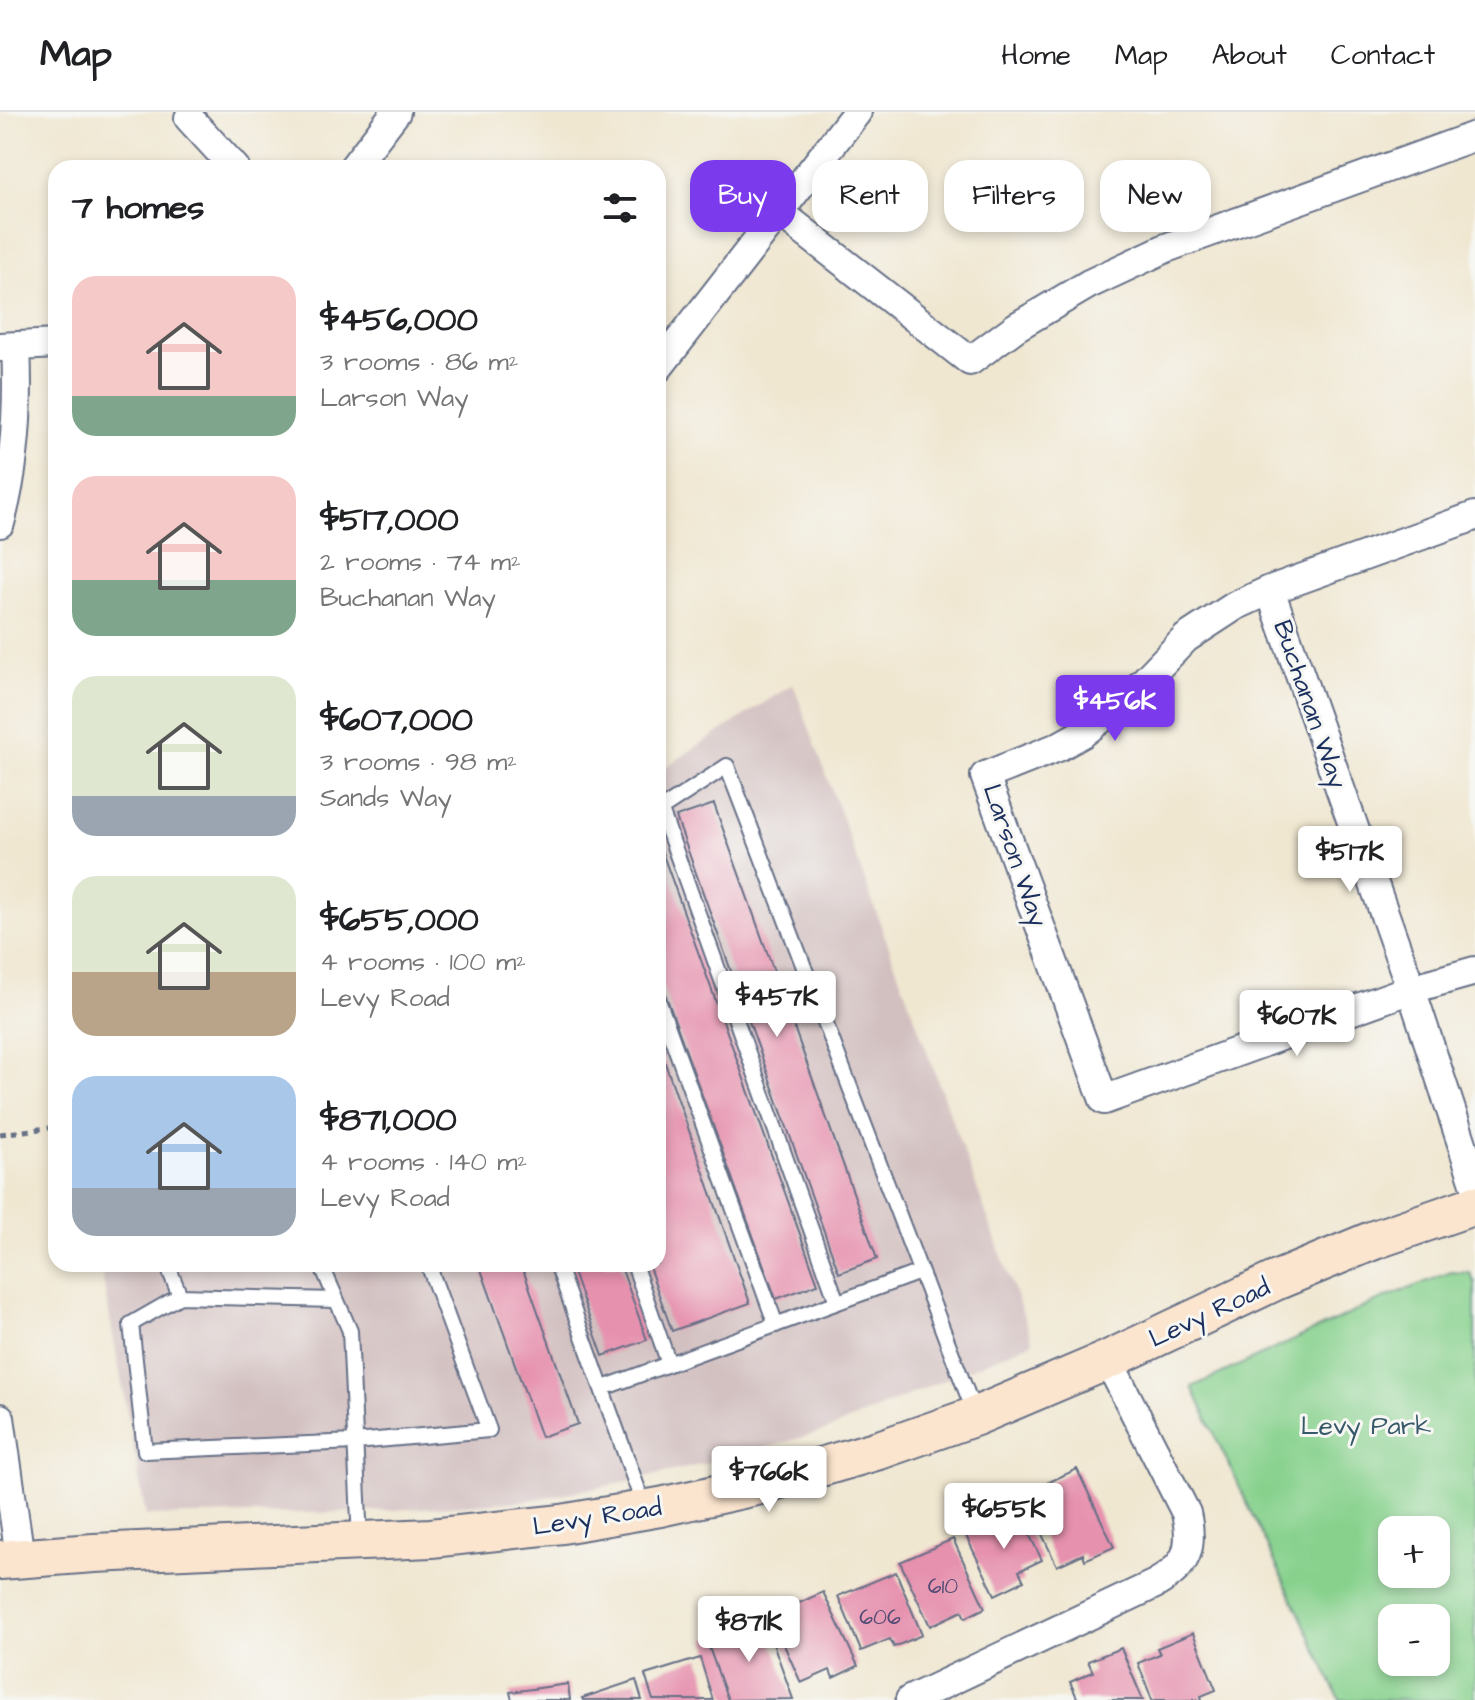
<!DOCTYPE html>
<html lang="en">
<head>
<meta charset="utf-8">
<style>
	:root { --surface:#fff; --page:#f2f2f2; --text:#202124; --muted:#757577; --line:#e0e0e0; --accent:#7c3aed }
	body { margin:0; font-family:"Architects Daughter",sans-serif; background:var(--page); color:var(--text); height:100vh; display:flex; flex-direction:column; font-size:30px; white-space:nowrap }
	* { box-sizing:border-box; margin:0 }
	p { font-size:26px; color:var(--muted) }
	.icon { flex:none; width:44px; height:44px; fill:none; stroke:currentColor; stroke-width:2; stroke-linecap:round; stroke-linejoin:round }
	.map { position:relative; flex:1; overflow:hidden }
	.side { position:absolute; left:48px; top:48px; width:618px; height:1112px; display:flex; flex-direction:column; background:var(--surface); border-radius:24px; box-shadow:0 4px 12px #0003 }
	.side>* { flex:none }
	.hud { position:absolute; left:690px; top:48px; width:664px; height:72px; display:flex; gap:16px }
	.fabs { position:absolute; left:1378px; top:1404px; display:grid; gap:16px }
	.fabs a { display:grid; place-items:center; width:72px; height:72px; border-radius:16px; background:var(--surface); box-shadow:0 4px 12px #0003; font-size:40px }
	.price { position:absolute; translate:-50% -68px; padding:0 18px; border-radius:8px; background:#fff; color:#222; font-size:26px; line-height:52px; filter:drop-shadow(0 2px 4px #0008) }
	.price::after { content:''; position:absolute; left:50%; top:48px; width:24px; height:18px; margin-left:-12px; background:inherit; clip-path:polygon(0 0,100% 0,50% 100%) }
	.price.selected { background:var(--accent); color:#fff }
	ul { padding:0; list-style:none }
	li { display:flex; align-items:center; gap:24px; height:200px; padding:0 24px }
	li span { display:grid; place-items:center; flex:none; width:224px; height:160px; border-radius:24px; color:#555 }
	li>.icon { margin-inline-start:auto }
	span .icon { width:96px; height:96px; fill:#fffc; stroke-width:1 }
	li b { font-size:34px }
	h2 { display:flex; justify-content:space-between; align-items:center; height:96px; padding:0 24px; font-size:34px }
	.pill { padding:0 28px; border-radius:24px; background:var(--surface); box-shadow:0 4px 12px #0003; font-size:28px; line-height:72px }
	.pill.selected { background:var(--accent); color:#fff }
	header { display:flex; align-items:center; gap:48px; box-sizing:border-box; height:112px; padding:0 40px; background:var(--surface); border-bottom:2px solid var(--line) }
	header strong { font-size:38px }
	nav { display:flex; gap:44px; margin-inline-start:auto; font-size:28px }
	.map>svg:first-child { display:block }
	.industrial { fill:#d2bfc0 }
	.green { fill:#87d18d; stroke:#518076; stroke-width:2; fill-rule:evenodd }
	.water { fill:#5dc9d6; stroke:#3c7c9a; stroke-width:2 }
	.building { fill:#e691ae }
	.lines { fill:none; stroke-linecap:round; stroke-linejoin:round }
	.lane-casing { stroke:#666f86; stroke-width:18 }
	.street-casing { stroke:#666f86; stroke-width:32 }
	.secondary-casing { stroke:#666f86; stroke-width:42 }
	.path { stroke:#666f86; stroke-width:5; stroke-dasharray:6 6; stroke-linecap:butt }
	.lane { stroke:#fff; stroke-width:14 }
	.street { stroke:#fff; stroke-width:28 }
	.secondary { stroke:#fce5cf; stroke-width:38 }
	.labels { text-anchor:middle; stroke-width:6; stroke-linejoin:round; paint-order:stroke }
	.number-label { font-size:22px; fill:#4e4872 }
	.street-label { font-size:26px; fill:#1b2f5e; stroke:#f6f6f2 }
	.park-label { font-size:26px; fill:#36586a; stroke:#f6f6f2 }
</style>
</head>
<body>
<header>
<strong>Map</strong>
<nav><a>Home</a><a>Map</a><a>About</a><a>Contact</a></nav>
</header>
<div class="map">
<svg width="1475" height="1588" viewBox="0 0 1475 1588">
	<rect width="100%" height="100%" fill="#f6f6f2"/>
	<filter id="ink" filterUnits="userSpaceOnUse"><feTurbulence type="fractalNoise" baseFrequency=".0125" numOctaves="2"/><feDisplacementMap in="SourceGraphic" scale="16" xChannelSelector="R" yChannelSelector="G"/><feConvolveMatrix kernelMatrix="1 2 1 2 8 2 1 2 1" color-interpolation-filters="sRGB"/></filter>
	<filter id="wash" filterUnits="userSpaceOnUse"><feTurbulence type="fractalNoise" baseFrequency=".006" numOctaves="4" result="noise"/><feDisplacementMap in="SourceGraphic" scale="32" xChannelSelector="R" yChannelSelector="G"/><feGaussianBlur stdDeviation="1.8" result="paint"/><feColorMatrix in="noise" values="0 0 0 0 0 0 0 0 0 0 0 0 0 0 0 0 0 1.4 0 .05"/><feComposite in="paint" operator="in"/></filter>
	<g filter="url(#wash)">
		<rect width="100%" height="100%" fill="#f0e7d1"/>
		<path class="industrial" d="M793 572 1033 1230 825 1319 727 1347 601 1375 524 1389 364 1400 146 1404 100 1152H658V660Z"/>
		<path class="green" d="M1451 1160 1470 1161 1475 1171V1588H1340L1192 1275 1380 1188ZM1392 1418H1436V1462H1392ZM1392 1506H1436V1550H1392Z"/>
		<path class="water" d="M1003 73 1029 103 1014 115 995 94 991 97 984 89Z"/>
		<g id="blocks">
			<path class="building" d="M714 692 877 1147 839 1161 676 705Z
				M658 729 818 1172 776 1187 658 862Z
				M658 931 750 1191 672 1219 648 1152H658Z
				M479 1152H521L578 1312 541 1325Z
				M570 1152H620L647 1228 603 1244Z
				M1077 1357 1114 1435 1085 1448 1083 1442 1057 1454 1023 1382Z
				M1017 1398 1042 1448 1019 1459 1024 1469 995 1483 966 1424Z
				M953 1427 985 1496 965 1506 962 1499 930 1514 900 1450Z
				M896 1460 922 1523 894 1535 890 1527 861 1539 838 1484Z
				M823 1480 858 1554 833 1566 830 1558 801 1571 771 1504Z
				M764 1506 793 1587 728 1588 706 1527Z
				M1193 1521 1216 1578 1201 1584 1202 1588H1152L1138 1551 1160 1542 1157 1536Z
				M1121 1536 1143 1588H1078L1070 1570 1093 1560 1088 1549Z
				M700 1546 713 1588H653L645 1563Z
				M636 1568 642 1588H583L582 1586Z
				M568 1572 570 1588H512L510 1580Z"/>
		</g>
	</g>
	<g filter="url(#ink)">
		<use href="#blocks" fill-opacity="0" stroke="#666f86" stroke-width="2"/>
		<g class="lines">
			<g class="lane-casing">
				<path id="lane" d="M661 698 837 1190
					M658 699 727 654 975 1302
					M658 888 776 1213
					M167 1152 180 1184 131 1212 145 1339 355 1330 489 1318 428 1152
					M321 1152 350 1219 360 1429
					M557 1152 645 1397
					M634 1152 669 1252
					M180 1184 336 1188
					M603 1276 920 1160"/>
			</g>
			<g class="street-casing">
				<path id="street" d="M189 6 235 56
					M353 56 396 0
					M779 100 970 249 1016 215 1089 172 1166 136 1475 24
					M0 235 56 232
					M658 256 857 0
					M1475 404 1270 478 1235 494 1186 526 1129 585 1083 621 1058 635 985 664 1104 988 1411 877 1475 859
					M0 411C16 353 19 295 16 235
					M1270 478 1411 877 1475 1071
					M0 1306 20 1445
					M910 1588 1155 1472C1187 1454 1194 1437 1186 1401L1108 1248"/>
			</g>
			<g class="secondary-casing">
				<path id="secondary" d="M0 1448 94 1441 431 1426 562 1412 660 1395 756 1374 882 1337 976 1304 1108 1248 1275 1169 1374 1128 1475 1093"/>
			</g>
			<path class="path" d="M0 1022 56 1015"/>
			<use href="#lane" class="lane"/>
			<use href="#street" class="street"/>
			<use href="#secondary" class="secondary"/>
		</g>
	</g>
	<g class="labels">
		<g class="number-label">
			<text x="943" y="1481">610</text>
			<text x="880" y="1512">606</text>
		</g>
		<g class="street-label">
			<text transform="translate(1311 592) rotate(71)" y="9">Buchanan Way</text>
			<text transform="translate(1016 743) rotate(71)" y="9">Larson Way</text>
			<text transform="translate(1209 1200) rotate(-25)" y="9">Levy Road</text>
			<text transform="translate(597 1404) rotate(-9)" y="9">Levy Road</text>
		</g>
		<g class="park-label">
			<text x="1366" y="1322">Levy Park</text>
		</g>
	</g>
</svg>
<div class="fabs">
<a>+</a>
<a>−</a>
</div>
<b class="price selected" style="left:1115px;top:631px">$456K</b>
<b class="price" style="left:1350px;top:782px">$517K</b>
<b class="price" style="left:777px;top:927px">$457K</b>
<b class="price" style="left:1297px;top:946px">$607K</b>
<b class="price" style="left:769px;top:1402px">$766K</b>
<b class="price" style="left:1004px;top:1439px">$655K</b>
<b class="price" style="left:749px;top:1552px">$871K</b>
<div class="hud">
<a class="pill selected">Buy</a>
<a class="pill">Rent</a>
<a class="pill">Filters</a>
<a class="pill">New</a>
</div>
<section class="side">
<h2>7 homes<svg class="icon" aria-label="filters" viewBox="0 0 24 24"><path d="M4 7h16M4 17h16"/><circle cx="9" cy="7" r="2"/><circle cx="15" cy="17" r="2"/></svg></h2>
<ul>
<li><span style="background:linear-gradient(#f6c9c9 75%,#7fa58c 0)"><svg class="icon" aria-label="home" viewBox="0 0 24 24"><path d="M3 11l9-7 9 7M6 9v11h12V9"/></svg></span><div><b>$456,000</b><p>3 rooms · 86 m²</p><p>Larson Way</p></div></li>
<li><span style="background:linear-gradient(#f6c9c9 65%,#7fa58c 0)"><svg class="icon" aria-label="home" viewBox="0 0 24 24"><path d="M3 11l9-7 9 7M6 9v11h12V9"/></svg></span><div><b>$517,000</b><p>2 rooms · 74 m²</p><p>Buchanan Way</p></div></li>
<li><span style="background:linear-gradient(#dfe7d0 75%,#9aa5b1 0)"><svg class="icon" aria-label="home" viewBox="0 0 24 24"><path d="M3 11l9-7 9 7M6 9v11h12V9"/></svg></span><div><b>$607,000</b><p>3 rooms · 98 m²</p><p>Sands Way</p></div></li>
<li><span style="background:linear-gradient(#dfe7d0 60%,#b9a48a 0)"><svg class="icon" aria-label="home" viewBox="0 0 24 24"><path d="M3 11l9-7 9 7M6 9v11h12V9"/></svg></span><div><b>$655,000</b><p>4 rooms · 100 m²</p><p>Levy Road</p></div></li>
<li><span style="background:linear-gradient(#a9c7e8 70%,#9aa5b1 0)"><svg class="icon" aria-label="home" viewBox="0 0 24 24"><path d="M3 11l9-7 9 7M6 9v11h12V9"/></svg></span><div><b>$871,000</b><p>4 rooms · 140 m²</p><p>Levy Road</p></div></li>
</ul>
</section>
</div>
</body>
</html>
